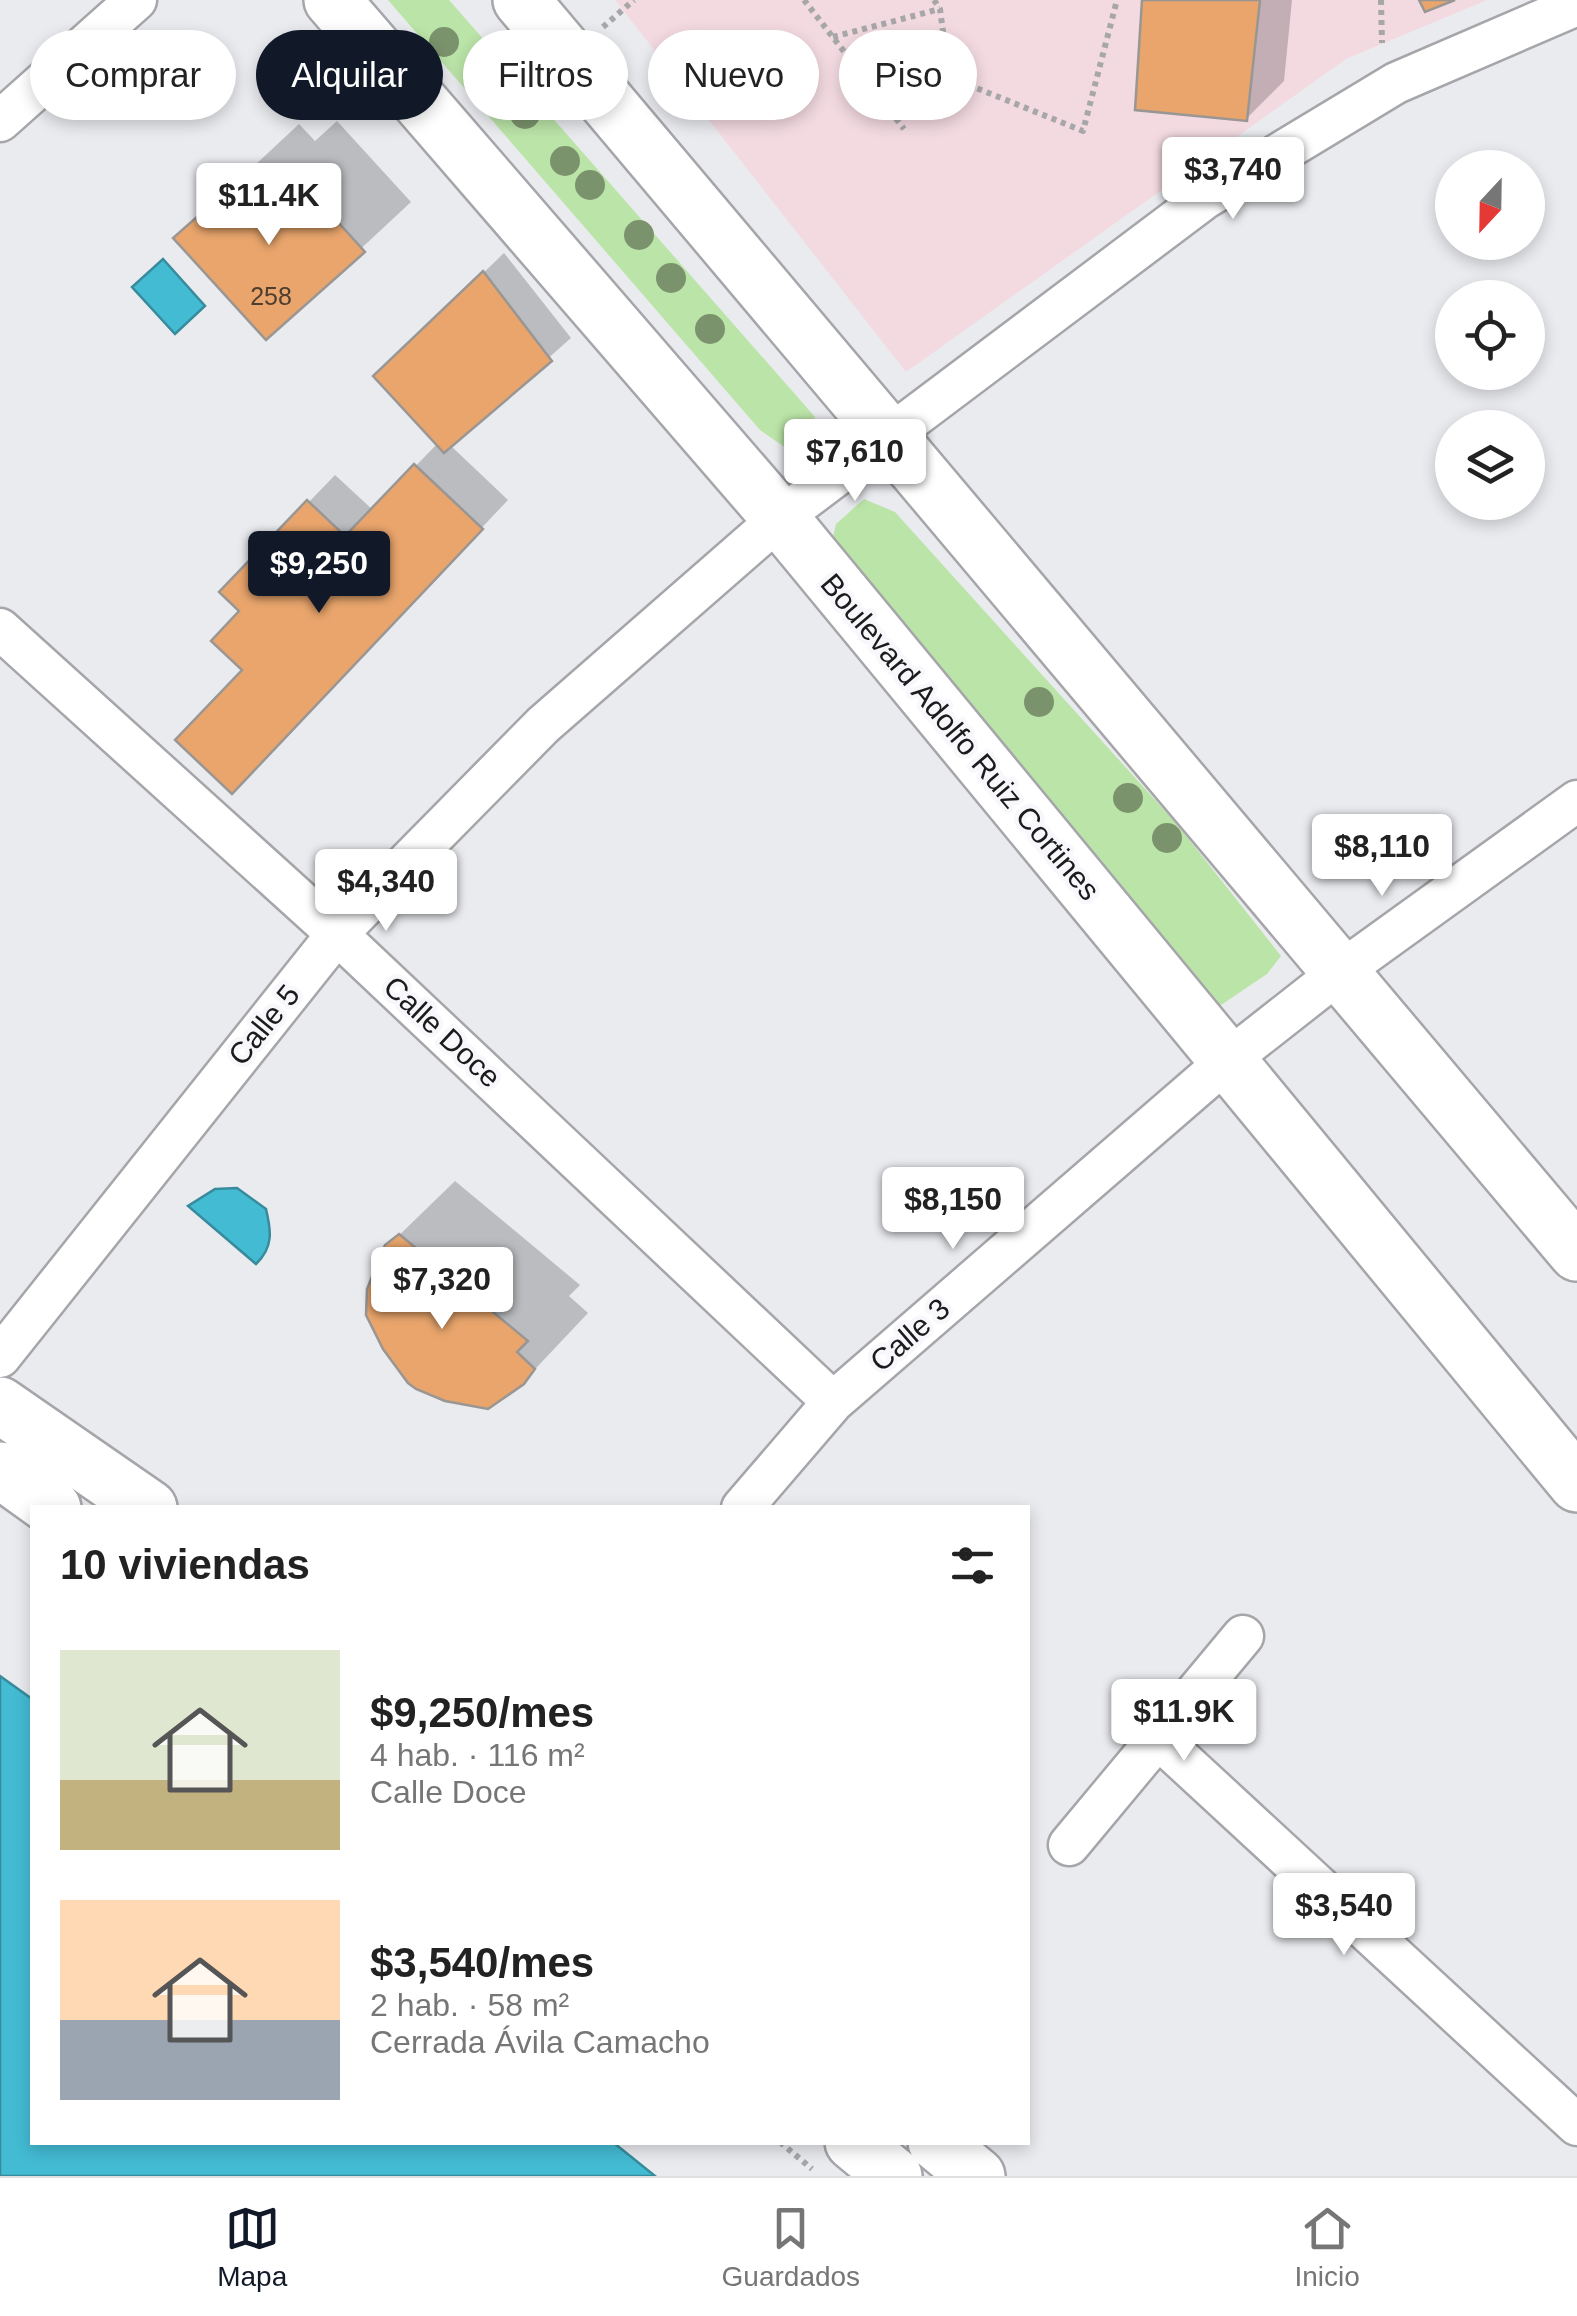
<!DOCTYPE html>
<html lang="es">
<head>
<meta charset="utf-8">
<style>
	:root { --surface:#fff; --page:#f2f2f2; --text:#222; --muted:#767676; --line:#e0e0e0; --accent:#111827 }
	body { margin:0; font-family:Arial,sans-serif; background:var(--page); color:var(--text); height:100vh; display:flex; flex-direction:column; font-size:38px; white-space:nowrap }
	* { box-sizing:border-box; margin:0 }
	p { font-size:32px; color:var(--muted) }
	.icon { flex:none; width:55px; height:55px; fill:none; stroke:currentColor; stroke-width:2; stroke-linecap:round; stroke-linejoin:round }
	.map { position:relative; flex:1; overflow:hidden }
	.side { position:absolute; left:30px; top:1505px; width:1000px; height:640px; display:flex; flex-direction:column; background:var(--surface); border-radius:0px; box-shadow:0 5px 15px #0003 }
	.side>* { flex:none }
	.top-card { position:absolute; left:30px; top:30px; width:1000px; height:90px; display:flex; gap:20px }
	.needle { width:65px; rotate:202deg }
	.controls { position:absolute; left:1435px; top:150px; display:grid; gap:20px }
	.controls a { display:grid; place-items:center; width:110px; height:110px; border-radius:50%; background:var(--surface); box-shadow:0 5px 15px #0003; font-size:50px }
	.price { position:absolute; translate:-50% -85px; padding:0 22px; border-radius:10px; background:#fff; color:#222; font-size:32px; line-height:65px; filter:drop-shadow(0 2px 5px #0008) }
	.price::after { content:''; position:absolute; left:50%; top:60px; width:30px; height:22px; margin-left:-15px; background:inherit; clip-path:polygon(0 0,100% 0,50% 100%) }
	.price.selected { background:var(--accent); color:#fff }
	ul { padding:0; list-style:none }
	li { display:flex; align-items:center; gap:30px; height:250px; padding:0 30px }
	li span { display:grid; place-items:center; flex:none; width:280px; height:200px; border-radius:0px; color:#555 }
	li>.icon { margin-inline-start:auto }
	span .icon { width:120px; height:120px; fill:#fffc; stroke-width:1 }
	li b { font-size:42px }
	h2 { display:flex; justify-content:space-between; align-items:center; height:120px; padding:0 30px; font-size:42px }
	.chip { padding:0 35px; border-radius:45px; background:var(--surface); box-shadow:0 5px 15px #0003; font-size:35px; line-height:90px }
	.chip.selected { background:var(--accent); color:#fff }
	.dock { display:flex; justify-content:space-around; align-items:center; height:140px; border-top:2px solid var(--line); background:var(--surface); font-size:28px; color:var(--muted) }
	.dock a { display:grid; justify-items:center; gap:5px }
	.dock .selected { color:var(--accent) }
	.map>svg:first-child { display:block }
	.education { fill:#f3dae1 }
	.green { fill:#bbe4a8 }
	.water { fill:#43bbd3; stroke:#378b9c; stroke-width:2.5 }
	.shadow { fill:#0003 }
	.building { fill:#e9a56c; stroke:#999694; stroke-width:2.5 }
	.lines { fill:none; stroke-linecap:round; stroke-linejoin:round }
	.minor-casing { stroke:#a6a6aa; stroke-width:45 }
	.secondary-casing { stroke:#a6a6aa; stroke-width:60 }
	.primary-casing { stroke:#a6a6aa; stroke-width:60 }
	.path { stroke:#a7a7aa; stroke-width:6; stroke-dasharray:5 5; stroke-linecap:butt }
	.minor { stroke:#fff; stroke-width:40 }
	.secondary { stroke:#fff; stroke-width:55 }
	.primary { stroke:#fff; stroke-width:55 }
	.tree { fill:#7b936c }
	.labels { text-anchor:middle; stroke-width:9; stroke-linejoin:round; paint-order:stroke }
	.number-label { font-size:25px; fill:#4e3e30 }
	.street-label { font-size:30px; fill:#1b1b1c; stroke:#f8f8fc }
</style>
</head>
<body>
<div class="map">
<svg width="1577" height="2176" viewBox="0 0 1577 2176">
	<rect width="100%" height="100%" fill="#eaebef"/>
	<path class="education" d="M615 0H1487L1346 59 906 372Z"/>
	<path class="green" d="M388 0H449L815 417 805 440 783 446 760 430Z
		M864 499 895 512 1176 823 1281 956 1267 974 1218 1007 1195 981 833 537 836 524Z"/>
	<path class="water" d="M163 259 205 306 175 334 132 287Z
		M237 1188 266 1209C271 1230 274 1247 256 1264L188 1206 215 1189Z
		M0 1676 32 1699V2142L614 2143 655 2176H0Z"/>
	<path class="shadow" d="M1144 0H1292L1284 81 1246 119Z
		M337 121 411 202 266 337 177 238 299 124 315 141Z
		M504 253 571 338 450 445 508 500 259 763 242 611 309 502 335 475 373 510 438 443 397 356Z
		M455 1181 580 1285 569 1296 588 1313 522 1383 387 1247Z"/>
	<path class="building" d="M1142 0H1260L1247 121 1135 110Z
		M1419 0H1455L1425 12Z
		M288 167 365 252 266 340 173 238 250 170 266 187Z
		M483 271 552 361 444 453 373 376Z
		M414 464 483 529 232 794 175 740 242 670 211 641 239 611 219 592 307 500 345 536Z
		M399 1234 528 1341 517 1352 535 1369 524 1384 488 1409 445 1401 416 1389 408 1383 383 1349 366 1315 367 1289 385 1245Z"/>
	<g class="lines">
		<g class="minor-casing">
			<path id="minor" d="M0 121 136 0
				M0 629 337 934 833 1402
				M0 1357 337 934 543 725 780 518 1204 199 1396 83 1577 5
				M742 1508 833 1402 1228 1060 1340 972 1577 801
				M1159 1739 1577 2125
				M1069 1845 1243 1636"/>
		</g>
		<g class="secondary-casing">
			<path id="secondary" d="M0 1405 149 1508
				M0 1470 53 1508
				M853 2142 894 2176
				M936 2142 977 2176"/>
		</g>
		<g class="primary-casing">
			<path id="primary" d="M332 0 780 518 1577 1484
				M521 0 1577 1253"/>
		</g>
		<path class="path" d="M804 0 904 129
			M934 0 940 9 949 77 1083 131 1117 0
			M1381 0 1382 43
			M603 27 634 0
			M833 37 940 9
			M780 2142 812 2169"/>
		<use href="#minor" class="minor"/>
		<use href="#secondary" class="secondary"/>
		<use href="#primary" class="primary"/>
	</g>
	<g class="tree">
		<circle cx="444" cy="42" r="15"/>
		<circle cx="497" cy="76" r="15"/>
		<circle cx="525" cy="114" r="15"/>
		<circle cx="565" cy="161" r="15"/>
		<circle cx="590" cy="185" r="15"/>
		<circle cx="639" cy="235" r="15"/>
		<circle cx="671" cy="278" r="15"/>
		<circle cx="710" cy="329" r="15"/>
		<circle cx="1039" cy="702" r="15"/>
		<circle cx="1128" cy="798" r="15"/>
		<circle cx="1167" cy="838" r="15"/>
	</g>
	<g class="labels">
		<g class="number-label">
			<text x="271" y="305">258</text>
		</g>
		<g class="street-label">
			<text transform="translate(960 737) rotate(50)" y="10">Boulevard Adolfo Ruiz Cortines</text>
			<text transform="translate(264 1025) rotate(-51)" y="10">Calle 5</text>
			<text transform="translate(442 1032) rotate(43)" y="10">Calle Doce</text>
			<text transform="translate(910 1335) rotate(-41)" y="10">Calle 3</text>
		</g>
	</g>
</svg>
<div class="controls">
<a><svg class="needle" viewBox="-14 -14 28 28"><path d="M0-13l5 13h-10z" fill="#e53935"/><path d="M0 13l5-13h-10z" fill="#767676"/></svg></a>
<a><svg class="icon" aria-label="locate" viewBox="0 0 24 24"><circle cx="12" cy="12" r="6"/><path d="M12 2v4M12 18v4M2 12h4M18 12h4"/></svg></a>
<a><svg class="icon" aria-label="layers" viewBox="0 0 24 24"><path d="M12 4l9 5-9 5-9-5zM3 14l9 5 9-5"/></svg></a>
</div>
<b class="price" style="left:1233px;top:222px">$3,740</b>
<b class="price" style="left:269px;top:248px">$11.4K</b>
<b class="price" style="left:855px;top:504px">$7,610</b>
<b class="price selected" style="left:319px;top:616px">$9,250</b>
<b class="price" style="left:1382px;top:899px">$8,110</b>
<b class="price" style="left:386px;top:934px">$4,340</b>
<b class="price" style="left:953px;top:1252px">$8,150</b>
<b class="price" style="left:442px;top:1332px">$7,320</b>
<b class="price" style="left:1184px;top:1764px">$11.9K</b>
<b class="price" style="left:1344px;top:1958px">$3,540</b>
<div class="top-card">
<a class="chip">Comprar</a>
<a class="chip selected">Alquilar</a>
<a class="chip">Filtros</a>
<a class="chip">Nuevo</a>
<a class="chip">Piso</a>
</div>
<section class="side">
<h2>10 viviendas<svg class="icon" aria-label="filters" viewBox="0 0 24 24"><path d="M4 7h16M4 17h16"/><circle cx="9" cy="7" r="2"/><circle cx="15" cy="17" r="2"/></svg></h2>
<ul>
<li><span style="background:linear-gradient(#dfe7d0 65%,#c2b280 0)"><svg class="icon" aria-label="home" viewBox="0 0 24 24"><path d="M3 11l9-7 9 7M6 9v11h12V9"/></svg></span><div><b>$9,250/mes</b><p>4 hab. · 116 m²</p><p>Calle Doce</p></div></li>
<li><span style="background:linear-gradient(#ffd9b3 60%,#9aa5b1 0)"><svg class="icon" aria-label="home" viewBox="0 0 24 24"><path d="M3 11l9-7 9 7M6 9v11h12V9"/></svg></span><div><b>$3,540/mes</b><p>2 hab. · 58 m²</p><p>Cerrada Ávila Camacho</p></div></li>
</ul>
</section>
</div>
<nav class="dock">
<a class="selected"><svg class="icon" aria-label="map" viewBox="0 0 24 24"><path d="M3 6l6-2 6 2 6-2v14l-6 2-6-2-6 2zM9 4v14M15 6v14"/></svg>Mapa</a>
<a><svg class="icon" aria-label="saved" viewBox="0 0 24 24"><path d="M7 4h10v16l-5-4-5 4z"/></svg>Guardados</a>
<a><svg class="icon" aria-label="home" viewBox="0 0 24 24"><path d="M3 11l9-7 9 7M6 9v11h12V9"/></svg>Inicio</a>
</nav>
</body>
</html>
